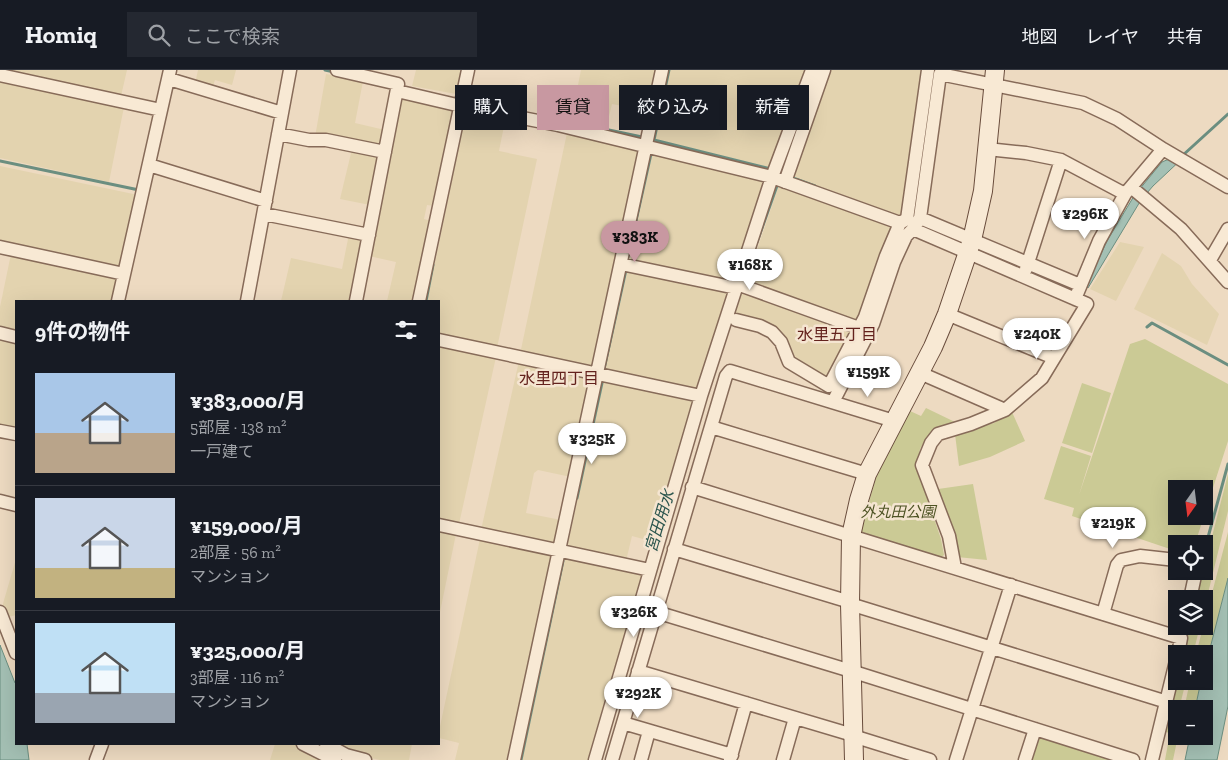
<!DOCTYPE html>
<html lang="ja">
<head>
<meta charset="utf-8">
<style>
	:root { --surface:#171b24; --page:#242831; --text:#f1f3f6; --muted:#9ea1a6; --line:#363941; --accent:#c898a1 }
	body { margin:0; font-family:"Zilla Slab","Noto Sans JP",serif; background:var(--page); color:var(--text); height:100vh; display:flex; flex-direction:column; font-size:19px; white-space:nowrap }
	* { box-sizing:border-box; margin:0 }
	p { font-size:16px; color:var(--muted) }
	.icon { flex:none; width:28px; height:28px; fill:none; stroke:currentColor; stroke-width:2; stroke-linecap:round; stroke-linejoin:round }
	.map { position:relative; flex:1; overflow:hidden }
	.panel { position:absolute; left:15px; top:230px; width:425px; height:445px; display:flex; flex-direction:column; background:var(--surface); border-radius:0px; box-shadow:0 5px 20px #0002 }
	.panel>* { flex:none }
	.top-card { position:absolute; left:455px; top:15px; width:475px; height:45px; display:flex; gap:10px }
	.needle { width:32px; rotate:194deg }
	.tools { position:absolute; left:1168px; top:410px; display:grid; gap:10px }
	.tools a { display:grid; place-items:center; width:45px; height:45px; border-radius:0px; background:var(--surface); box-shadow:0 5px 20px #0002; font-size:25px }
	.price { position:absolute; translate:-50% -42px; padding:0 11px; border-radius:18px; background:#fff; color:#222; font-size:16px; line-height:32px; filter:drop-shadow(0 1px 2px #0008) }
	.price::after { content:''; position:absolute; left:50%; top:30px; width:15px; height:11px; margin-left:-8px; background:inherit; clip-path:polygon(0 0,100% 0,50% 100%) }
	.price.active { background:var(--accent); color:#111 }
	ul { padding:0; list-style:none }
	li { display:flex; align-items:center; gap:15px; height:125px; padding:0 20px }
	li+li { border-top:1px solid var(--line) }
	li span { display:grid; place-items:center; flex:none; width:140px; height:100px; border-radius:0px; color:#555 }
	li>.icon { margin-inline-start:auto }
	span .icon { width:60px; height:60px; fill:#fffc; stroke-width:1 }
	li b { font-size:21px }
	h2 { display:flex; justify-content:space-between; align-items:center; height:60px; padding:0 20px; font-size:21px }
	.chip { padding:0 18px; border-radius:0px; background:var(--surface); box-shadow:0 5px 20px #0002; font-size:18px; line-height:45px }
	.chip.active { background:var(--accent); color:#111 }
	header { display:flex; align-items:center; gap:30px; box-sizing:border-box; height:70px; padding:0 25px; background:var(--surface); border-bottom:1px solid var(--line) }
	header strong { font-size:24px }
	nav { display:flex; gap:28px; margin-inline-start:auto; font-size:18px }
	.search { width:350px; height:45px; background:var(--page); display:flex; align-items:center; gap:12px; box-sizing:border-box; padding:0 18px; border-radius:0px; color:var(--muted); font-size:19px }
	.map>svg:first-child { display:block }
	.farmland { fill:#e3d3af }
	.green { fill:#cbca95 }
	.water { fill:#a4c0b4; stroke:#6b8e80 }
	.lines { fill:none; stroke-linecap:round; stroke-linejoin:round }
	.stream { stroke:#6b8e80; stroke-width:3 }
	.street-casing { stroke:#876b59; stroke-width:15 }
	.secondary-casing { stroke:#694c3c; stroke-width:20 }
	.street { stroke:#f8e9d4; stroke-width:12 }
	.secondary { stroke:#f8e9d4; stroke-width:18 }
	.labels { text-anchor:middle; stroke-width:5; stroke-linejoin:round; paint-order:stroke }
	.park-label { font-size:15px; font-style:italic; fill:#4e5324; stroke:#f5e5d1 }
	.neighbourhood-label { font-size:16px; fill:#63221d; stroke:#f5e5d1 }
	.water-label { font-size:16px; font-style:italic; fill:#2c564e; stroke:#f5e5d1 }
</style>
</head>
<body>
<header>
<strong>Homiq</strong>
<div class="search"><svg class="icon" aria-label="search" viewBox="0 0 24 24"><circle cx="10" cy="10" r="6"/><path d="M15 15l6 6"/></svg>ここで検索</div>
<nav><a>地図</a><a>レイヤ</a><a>共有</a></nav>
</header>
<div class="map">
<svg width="1228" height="690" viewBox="0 0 1228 690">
	<rect width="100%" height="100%" fill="#eddac1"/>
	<path class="farmland" d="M0 0H127L121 26Z
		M198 0H236L232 15 215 10 212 19 195 14Z
		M416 0H463L456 24 412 16Z
		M581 0H657L648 41 612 34 606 59 577 53 583 27 576 25Z
		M670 0H807L772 98 655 69Z
		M831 0H925L902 146 793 107Z
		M326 4 363 11 355 53 385 60 382 76 315 67Z
		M0 10 124 37 109 112 0 88Z
		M400 25 453 37 455 41 435 136 427 135 424 149 432 151 415 231H387L396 192 369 186Z
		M466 43 505 51 499 81 537 89 497 278 439 266V231H427Z
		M567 63 638 78 640 85 595 298 520 284Z
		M352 79 380 87 370 135 340 129Z
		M652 84 764 109 766 114 733 214 629 192Z
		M0 96 138 125 122 194 115 196 0 171Z
		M779 115 893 155 860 249 854 252 746 212Z
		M349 164 360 167 363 171 350 231H281L291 188 342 199Z
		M1120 172 1144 177 1116 231 1090 219Z
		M1162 183 1181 196 1192 214 1219 244 1207 275 1134 239Z
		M11 184 115 206 118 210 114 231H16V263L0 260V237Z
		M628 198 728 220 729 223 699 318 692 321 605 300Z
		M743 219 850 258 852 263 830 307 823 309 791 290 784 273 734 247Z
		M0 267 16 271V357L0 354Z
		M439 275 496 287 459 454 439 450Z
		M519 291 590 307 571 407 538 400 534 403 526 443 561 450 557 472 551 474 481 460Z
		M606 310 690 328 695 333 654 472 632 466 626 491 567 478 603 313Z
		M439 461 456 464 439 547Z
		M480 469 549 483 553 487 510 690H455L459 673 439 668V661Z
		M567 487 642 503 644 507 591 690H522L565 489Z
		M16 489V545L9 547 2 537Z
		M275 674H291L302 676 328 690H270Z
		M337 674H412L409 690H380L362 686Z"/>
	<path class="green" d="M1145 269 1228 314V371L1204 446V419H1176V446H1204L1195 474H1176V481L1072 446 1074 438 1044 429 1061 376 1091 386 1079 425 1130 274Z
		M1082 313 1111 323 1092 383 1062 373Z
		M926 338 955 352 931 364 925 370 920 379 918 392 920 407 941 469 944 485 939 489 860 464 877 404 910 341 921 346Z
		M1012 342 1025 371 990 387 959 396 955 364 994 353Z
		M1228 404V441L1204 540V529H1196Z
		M973 414 987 490 957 487 938 419Z
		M1228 462V508L1204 602V584H1196Z
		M1190 556H1200L1193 584H1184Z
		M1178 611H1186L1179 639H1176V666H1178L1173 690H1165L1170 663 1166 662Z
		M1190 611H1201L1195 639H1184Z
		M1042 667 1115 690H1031L1037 669Z"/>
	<path class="water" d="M1181 84 1185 86 1153 116 1141 130 1088 218 1086 216 1107 171 1134 126 1162 92Z
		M1228 508V636L1217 690H1185L1190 666H1204V639H1195L1201 611H1204V602Z
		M0 575 15 613H16V674H27L29 690H0Z"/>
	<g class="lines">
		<path class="stream" d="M325 0 334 2
			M669 0 654 70 771 99
			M467 30 524 42
			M571 52 642 67
			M1182 86 1228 44
			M0 91 139 120
			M780 106 785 92
			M793 108 815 116
			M757 172 778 113
			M627 191 651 84
			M426 231 433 195
			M1147 257 1152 253 1228 295
			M604 299 626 200
			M577 428 602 313
			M1204 482 1228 394
			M521 690 563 491"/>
		<g class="street-casing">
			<path id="street" d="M337 0 398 14 356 231
				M0 5 161 40
				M169 9 282 43
				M397 21 461 36 558 55 772 107 900 153
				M278 64 309 70H326L385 82
				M987 79 1026 83 1061 90 1125 124
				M1163 79 1228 117
				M149 95 266 131
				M785 112 824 0
				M1131 117 1181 159 1228 212
				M264 144 369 165
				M920 148 1080 215
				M913 159 1087 234 1042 308 1005 340 971 354 938 364 931 373 922 395 949 466 955 498
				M0 177 124 204
				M1210 190 1228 159
				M621 194 736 218
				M1026 199 1061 90
				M737 214 859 258
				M118 231 170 0
				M247 231 290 0
				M419 231 468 0
				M947 244 1054 288
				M736 250 760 256 772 262 781 272 789 292 829 316 865 247 886 186 900 153 907 149 928 0
				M0 263 16 267
				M439 270 701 326
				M920 303 1005 340
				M833 332 873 254 894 192 906 166 913 159 920 148 940 4 1083 33 1117 49 1163 79 1125 124 1099 171 1075 229
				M711 357 867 404
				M0 361 16 364
				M692 417 1181 568 1178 584
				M0 431 16 435
				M439 455 650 500
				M674 479 850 532
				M1190 529 1196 501
				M850 534 1167 632
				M0 542 16 583
				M656 542 851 601 1133 690
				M1103 544 1117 495 1121 490 1140 486 1176 490
				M638 601 846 663 853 666 930 690
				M623 653 732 685
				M303 674 335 690
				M326 674 346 685 365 690
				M96 690 102 674
				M514 690 662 0
				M595 690 701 326 772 107 812 0
				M612 690 726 306 730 301 894 351
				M641 690 649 661
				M730 690 746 633
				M783 690 795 648
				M956 690 1011 515
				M1025 690 1035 659
				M1152 690 1176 591"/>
		</g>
		<g class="secondary-casing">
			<path id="secondary" d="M854 690 850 534 851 466 859 430 867 404 933 277 947 244 972 170 983 121 995 0"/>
		</g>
		<use href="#street" class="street"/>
		<use href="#secondary" class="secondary"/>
	</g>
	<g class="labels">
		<g class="park-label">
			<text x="898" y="447">外丸田公園</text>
		</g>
		<g class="neighbourhood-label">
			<text x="837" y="270">水里五丁目</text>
			<text x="559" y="314">水里四丁目</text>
		</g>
		<g class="water-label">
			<text transform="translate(659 451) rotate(-73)" y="6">宮田用水</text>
		</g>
	</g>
</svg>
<div class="tools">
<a><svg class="needle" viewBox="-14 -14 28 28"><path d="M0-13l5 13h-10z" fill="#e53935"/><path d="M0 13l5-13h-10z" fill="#9ea1a6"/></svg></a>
<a><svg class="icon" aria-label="locate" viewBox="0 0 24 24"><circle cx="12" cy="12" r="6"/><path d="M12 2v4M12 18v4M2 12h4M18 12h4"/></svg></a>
<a><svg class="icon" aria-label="layers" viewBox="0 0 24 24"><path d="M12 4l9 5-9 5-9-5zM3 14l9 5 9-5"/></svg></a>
<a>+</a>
<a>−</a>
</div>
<b class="price" style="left:1085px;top:170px">¥296K</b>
<b class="price active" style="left:635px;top:193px">¥383K</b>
<b class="price" style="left:750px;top:221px">¥168K</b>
<b class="price" style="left:1037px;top:290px">¥240K</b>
<b class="price" style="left:868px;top:328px">¥159K</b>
<b class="price" style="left:592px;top:395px">¥325K</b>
<b class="price" style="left:1113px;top:479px">¥219K</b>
<b class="price" style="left:634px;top:568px">¥326K</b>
<b class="price" style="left:638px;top:649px">¥292K</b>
<div class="top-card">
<a class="chip">購入</a>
<a class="chip active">賃貸</a>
<a class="chip">絞り込み</a>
<a class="chip">新着</a>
</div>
<section class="panel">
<h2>9件の物件<svg class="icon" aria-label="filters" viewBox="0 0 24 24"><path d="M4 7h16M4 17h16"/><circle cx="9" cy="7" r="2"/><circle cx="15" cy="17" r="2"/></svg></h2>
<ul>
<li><span style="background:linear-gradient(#a9c7e8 60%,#b9a48a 0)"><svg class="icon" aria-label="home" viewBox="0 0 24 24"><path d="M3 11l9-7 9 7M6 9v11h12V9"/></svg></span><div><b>¥383,000/月</b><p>5部屋 · 138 m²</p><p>一戸建て</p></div></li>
<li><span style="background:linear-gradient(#c9d6e8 70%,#c2b280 0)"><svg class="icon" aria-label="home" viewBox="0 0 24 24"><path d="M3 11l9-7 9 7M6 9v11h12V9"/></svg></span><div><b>¥159,000/月</b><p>2部屋 · 56 m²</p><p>マンション</p></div></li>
<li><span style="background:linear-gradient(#bfe0f5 70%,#9aa5b1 0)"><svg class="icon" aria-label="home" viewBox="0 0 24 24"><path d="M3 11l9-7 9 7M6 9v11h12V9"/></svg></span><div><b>¥325,000/月</b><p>3部屋 · 116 m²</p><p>マンション</p></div></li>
</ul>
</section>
</div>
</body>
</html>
